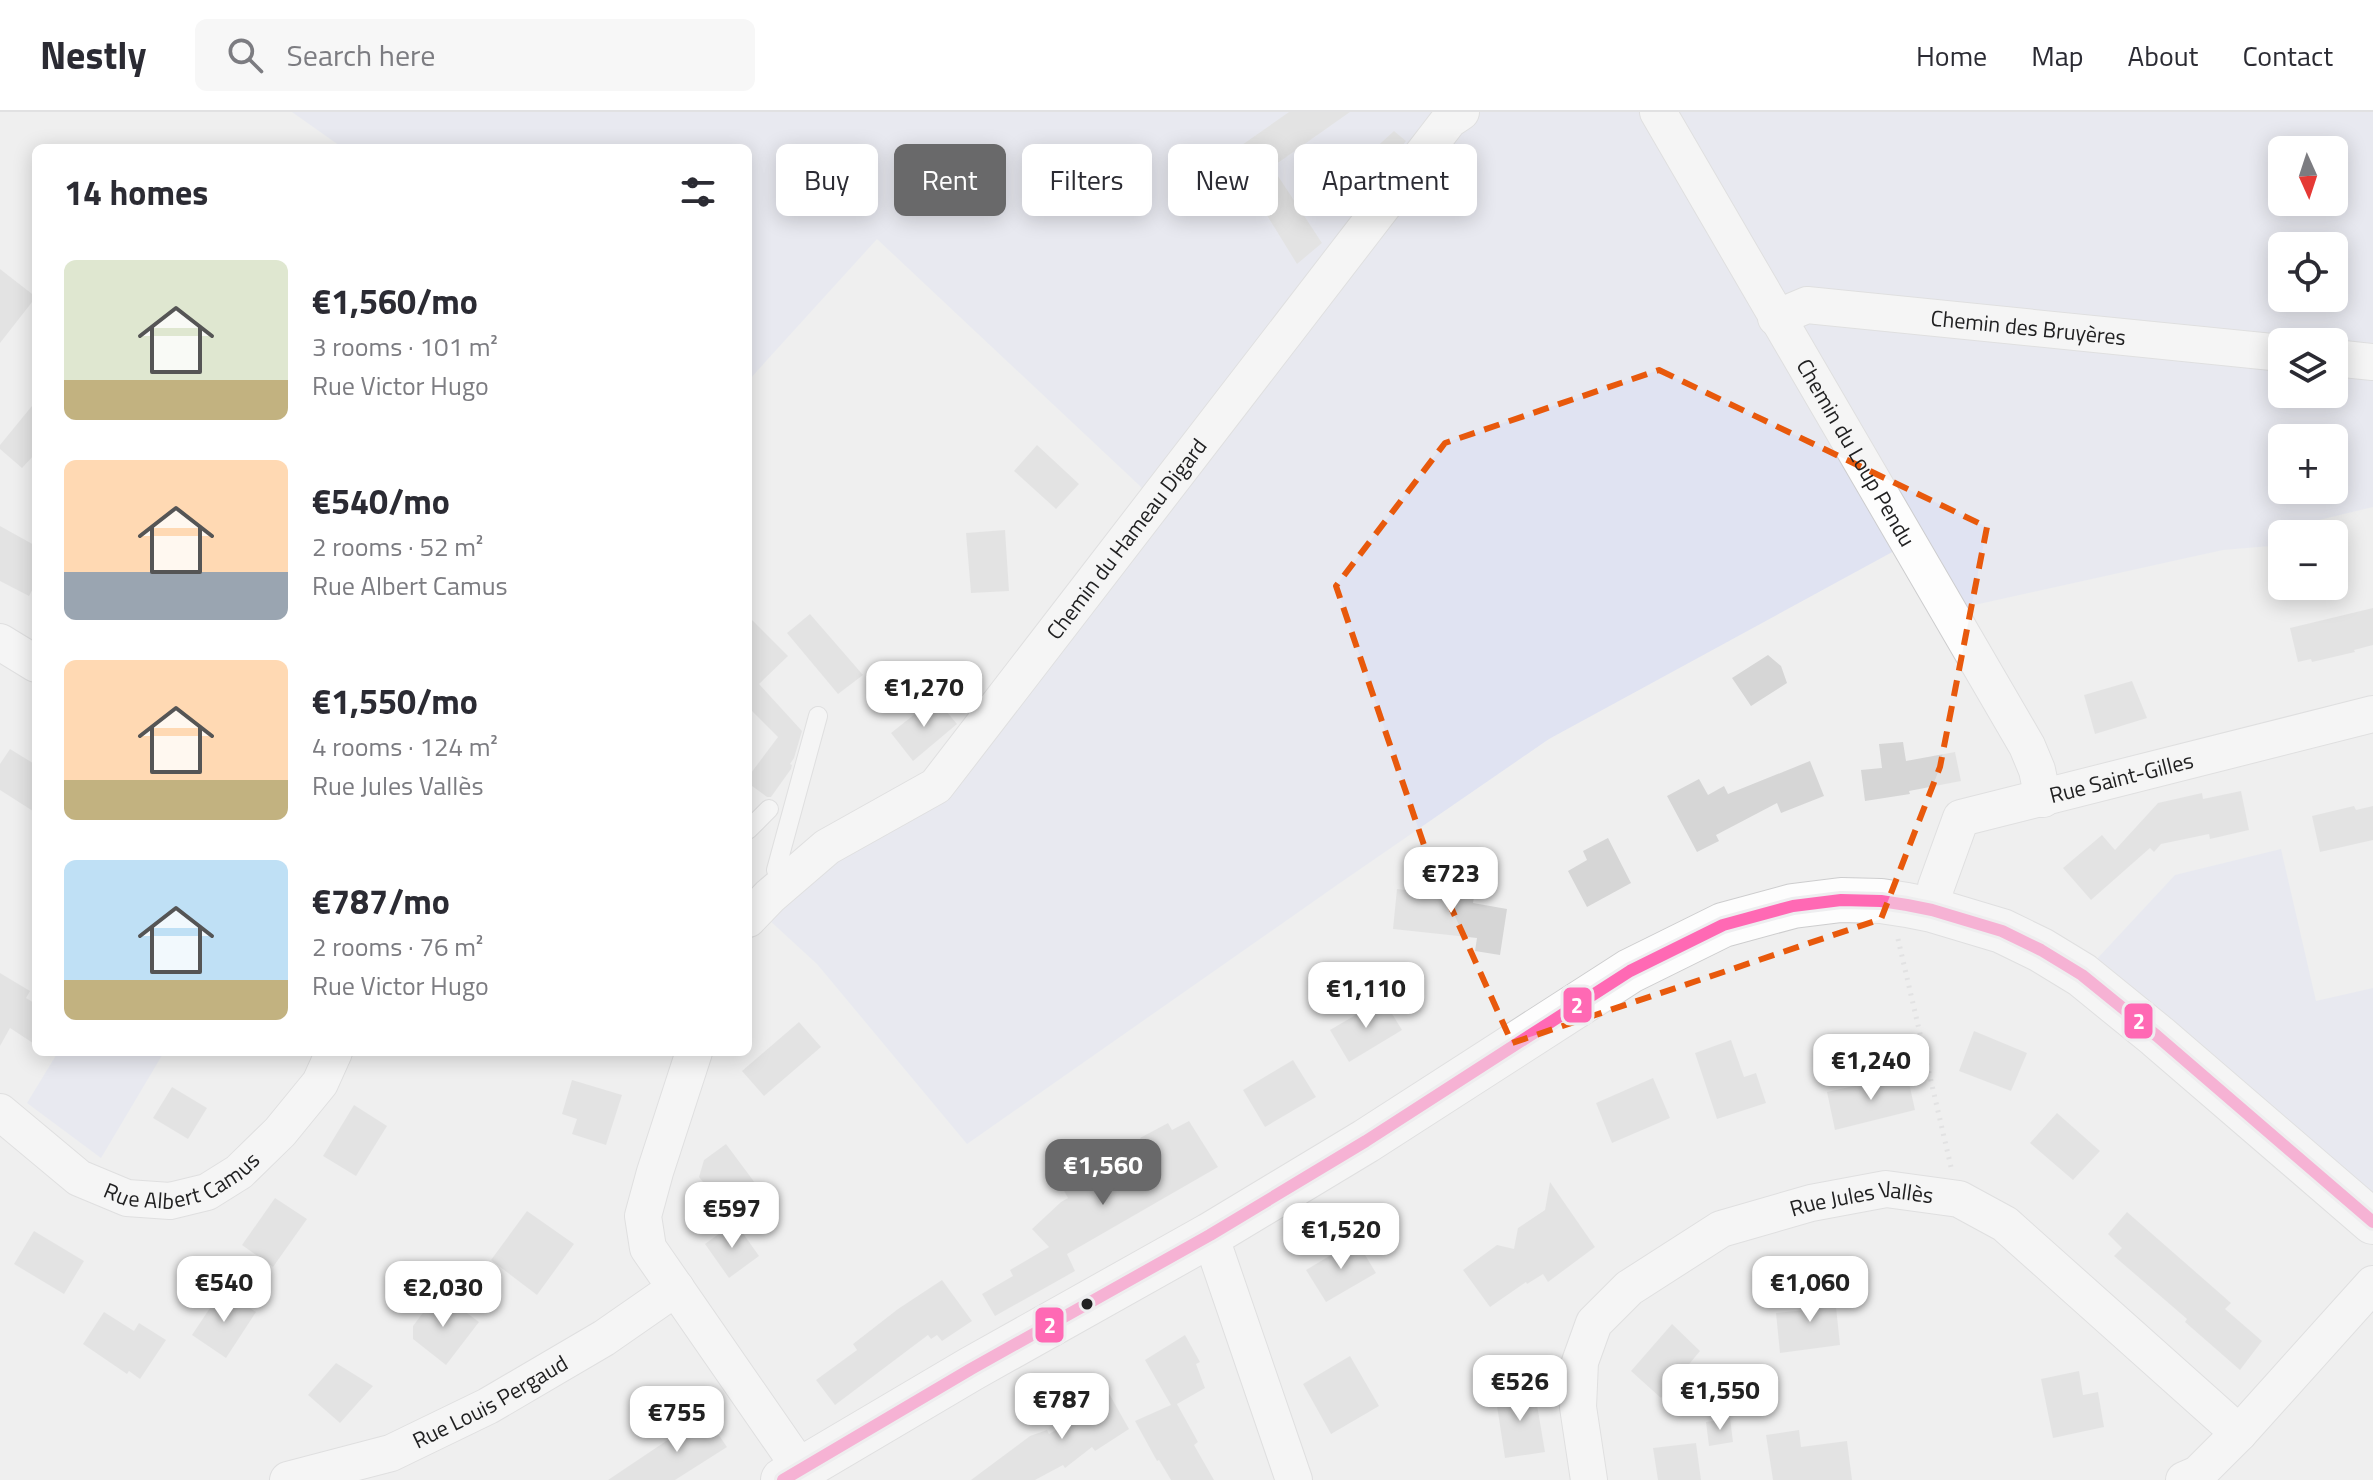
<!DOCTYPE html>
<html lang="en">
<head>
<meta charset="utf-8">
<style>
	:root { --surface:#fff; --page:#f7f7f7; --text:#2b2b33; --muted:#7c7c81; --line:#e1e1e2; --accent:#69696a }
	body { margin:0; font-family:"Titillium Web",sans-serif; background:var(--page); color:var(--text); height:100vh; display:flex; flex-direction:column; font-size:30px; white-space:nowrap }
	* { box-sizing:border-box; margin:0 }
	p { font-size:26px; color:var(--muted) }
	.icon { flex:none; width:44px; height:44px; fill:none; stroke:currentColor; stroke-width:2; stroke-linecap:round; stroke-linejoin:round }
	.map { position:relative; flex:1; overflow:hidden }
	.panel { position:absolute; left:32px; top:32px; width:720px; height:912px; display:flex; flex-direction:column; background:var(--surface); border-radius:12px; box-shadow:0 4px 20px #0003 }
	.panel>* { flex:none }
	.top-card { position:absolute; left:776px; top:32px; width:760px; height:72px; display:flex; gap:16px }
	.needle { width:52px; rotate:177deg }
	.buttons { position:absolute; left:2268px; top:24px; display:grid; gap:16px }
	.buttons a { display:grid; place-items:center; width:80px; height:80px; border-radius:12px; background:var(--surface); box-shadow:0 4px 20px #0003; font-size:40px }
	.price { position:absolute; translate:-50% -68px; padding:0 18px; border-radius:16px; background:#fff; color:#222; font-size:26px; line-height:52px; filter:drop-shadow(0 2px 4px #0008) }
	.price::after { content:''; position:absolute; left:50%; top:48px; width:24px; height:18px; margin-left:-12px; background:inherit; clip-path:polygon(0 0,100% 0,50% 100%) }
	.price.on { background:var(--accent); color:#fff }
	ul { padding:0; list-style:none }
	li { display:flex; align-items:center; gap:24px; height:200px; padding:0 32px }
	li span { display:grid; place-items:center; flex:none; width:224px; height:160px; border-radius:12px; color:#555 }
	li>.icon { margin-inline-start:auto }
	span .icon { width:96px; height:96px; fill:#fffc; stroke-width:1 }
	li b { font-size:34px }
	h2 { display:flex; justify-content:space-between; align-items:center; height:96px; padding:0 32px; font-size:34px }
	.pill { padding:0 28px; border-radius:12px; background:var(--surface); box-shadow:0 4px 20px #0003; font-size:28px; line-height:72px }
	.pill.on { background:var(--accent); color:#fff }
	header { display:flex; align-items:center; gap:48px; box-sizing:border-box; height:112px; padding:0 40px; background:var(--surface); border-bottom:2px solid var(--line) }
	header strong { font-size:38px }
	nav { display:flex; gap:44px; margin-inline-start:auto; font-size:28px }
	.search { width:560px; height:72px; background:var(--page); display:flex; align-items:center; gap:20px; box-sizing:border-box; padding:0 28px; border-radius:12px; color:var(--muted); font-size:30px }
	.map>svg:first-child { display:block }
	.green { fill:#e0e3f2; fill-rule:evenodd }
	.building { fill:#d6d6d6 }
	.lines { fill:none; stroke-linecap:round; stroke-linejoin:round }
	.service-casing { stroke:#cdcdce; stroke-width:20 }
	.minor-casing { stroke:#cdcdce; stroke-width:38 }
	.secondary-casing { stroke:#cdcdce; stroke-width:46 }
	.path { stroke:#d3d3d4; stroke-width:5; stroke-dasharray:2 6; stroke-linecap:butt }
	.service { stroke:#fdfdfd; stroke-width:18 }
	.minor { stroke:#fdfdfd; stroke-width:36 }
	.secondary { stroke:#fdfdfd; stroke-width:44 }
	.bus-1-casing { stroke:#eeeef0; stroke-width:18 }
	.bus-1 { stroke:#ff69b4; stroke-width:12 }
	.marked { fill:none; stroke:#e8590c; stroke-width:6; stroke-dasharray:16 10; stroke-linejoin:round }
	.bus-dot { fill:#212122; stroke:#eeeef0; stroke-width:3 }
	.labels { text-anchor:middle; stroke-width:8; stroke-linejoin:round; paint-order:stroke }
	.street-label { font-size:22px; fill:#212122; stroke:#eeeef0 }
	.line-badge { stroke:#eeeef0; stroke-width:3 }
	.badge-label { font-size:22px; text-anchor:middle; font-weight:bold; fill:#fff }
</style>
</head>
<body>
<header>
<strong>Nestly</strong>
<div class="search"><svg class="icon" aria-label="search" viewBox="0 0 24 24"><circle cx="10" cy="10" r="6"/><path d="M15 15l6 6"/></svg>Search here</div>
<nav><a>Home</a><a>Map</a><a>About</a><a>Contact</a></nav>
</header>
<div class="map">
<svg width="2373" height="1368" viewBox="0 0 2373 1368">
	<rect width="100%" height="100%" fill="#efefef"/>
	<path class="green" d="M292 0H2373V395L2319 408 2322 422H2282V433L2223 438 2191 445 1970 494 1950 504 1907 432 1549 627 1337 773 967 1032 817 852 757 797 936 674 1154 393 1140 374 877 127 748 269V36H343ZM2282 38H2334V90H2282ZM2282 134H2334V186H2282ZM2282 230H2334V282H2282ZM2282 326H2334V378H2282Z
		M2281 737 2316 889 2373 876V1110L2082 863 2175 763Z
		M58 940H164L101 1046 27 991Z"/>
	<path class="building" d="M1289 0H1350L1272 55 1322 131 1297 152 1229 42Z
		M1394 19 1406 29 1386 55 1372 39Z
		M0 157 36 185 0 231Z
		M36 289V341L22 356 0 337V333Z
		M1037 333 1079 372 1056 397 1014 359Z
		M0 414 36 434V471L29 484 0 469Z
		M1005 418 1009 479 971 481 966 421Z
		M2373 496V533L2354 538 2355 540 2312 550 2311 547 2298 550 2290 516Z
		M810 502 863 563 838 582 787 521Z
		M748 504 788 544 759 572 802 619 794 646 790 652 792 653 791 657 771 685H767L748 671V665L778 625 748 595Z
		M1768 543 1781 554 1787 571 1751 594 1732 566Z
		M2132 569 2147 606 2095 622 2084 583Z
		M935 586 957 612 913 649 891 621Z
		M1903 630 1906 649 1955 640 1961 669 1909 679 1910 682 1865 689 1861 658 1882 656 1879 632Z
		M10 637 36 653V701L0 678V652Z
		M1810 649 1824 684 1781 701 1777 691 1716 723 1719 729 1697 740 1667 684 1699 667 1708 683 1724 674 1728 682Z
		M2241 679 2249 718 2210 727 2209 722 2161 732 2154 740 2150 736 2091 788 2063 756 2102 723 2115 738 2158 691 2202 681 2203 687Z
		M2354 694 2356 698 2373 694V728L2320 740 2312 704Z
		M1608 726 1631 771 1587 795 1568 759 1587 748 1583 739Z
		M1439 765 1470 768 1469 785H1474L1473 791 1507 797 1500 843 1475 839 1477 826 1393 817 1397 777 1437 782Z
		M0 861 30 879 26 886 36 892V933L10 916 0 934Z
		M1383 887 1402 918 1349 950 1330 918Z
		M799 910 821 935 764 984 742 959Z
		M1974 919 2027 941 2011 979 1959 959Z
		M1731 928 1744 965 1756 961 1766 991 1717 1007 1695 941Z
		M1293 948 1316 985 1265 1015 1243 978Z
		M1907 962 1915 998 1835 1018 1827 980Z
		M1653 966 1670 1006 1612 1031 1596 991Z
		M572 968 622 983 606 1033 572 1022 577 1007 562 1002Z
		M172 975 207 996 188 1027 153 1006Z
		M354 993 387 1014 356 1064 323 1044Z
		M2057 1001 2100 1039 2073 1068 2030 1031Z
		M1189 1009 1218 1055 1067 1142 1075 1159 995 1204 982 1182 1013 1164 1010 1158 1049 1135 1032 1117 1061 1090 1068 1086 1054 1061 1088 1042 1102 1067 1151 1045 1140 1026 1168 1011 1172 1018Z
		M726 1032 761 1079 729 1103 699 1065 704 1048Z
		M1550 1070 1595 1135 1548 1170 1543 1162 1527 1172 1526 1170 1490 1195 1463 1158 1497 1133 1514 1137 1518 1116 1545 1098Z
		M275 1086 307 1107 273 1155 242 1133Z
		M527 1099 574 1132 537 1183 491 1148Z
		M2127 1100 2231 1191 2225 1197 2262 1229 2240 1258 2185 1210 2187 1207 2114 1144 2122 1136 2108 1122Z
		M735 1110 759 1144 729 1166 705 1132Z
		M34 1119 84 1149 64 1182 14 1152Z
		M1356 1128 1376 1161 1326 1190 1306 1158Z
		M942 1168 972 1209 942 1229 937 1223 931 1227 928 1223 835 1293 816 1268 857 1238 853 1232 898 1197Z
		M1834 1176 1840 1233 1780 1241 1776 1201 1806 1198 1804 1179Z
		M222 1178 256 1200 226 1246 192 1223Z
		M437 1182 447 1189 448 1187 479 1210 446 1253 413 1227V1214Z
		M104 1200 134 1219 139 1211 166 1228 140 1267 129 1259 127 1262 83 1232Z
		M1672 1212 1700 1239 1661 1286 1631 1259Z
		M1185 1223 1200 1250 1196 1252 1205 1276 1177 1292 1198 1330 1194 1333 1214 1368H1171L1159 1348 1157 1349 1135 1309 1171 1293 1145 1248Z
		M1350 1244 1379 1294 1331 1322 1303 1272Z
		M336 1251 373 1274 340 1311 308 1283Z
		M2079 1259 2083 1283 2098 1280 2104 1315 2053 1326 2041 1267Z
		M1102 1269 1129 1317 1095 1339 1092 1335 1065 1356 1063 1353 1035 1368H971L1030 1324 1047 1318 1049 1322 1090 1299 1080 1282Z
		M1534 1275 1545 1340 1505 1346 1495 1281Z
		M705 1303 727 1335 675 1368H608Z
		M1730 1306 1733 1330 1709 1334 1706 1310Z
		M1799 1318 1801 1335 1847 1329 1852 1368H1773L1766 1323Z
		M1696 1331 1701 1368H1658L1653 1336Z"/>
	<g class="lines">
		<g class="service-casing">
			<path id="service" d="M748 718 769 697
				M783 773 776 758 818 604"/>
		</g>
		<g class="minor-casing">
			<g id="minor">
				<path id="s1" d="M1658 0 2027 634 2037 658 2043 687"/>
				<path id="s2" d="M1776 206 1807 193 2282 241"/>
				<path d="M2334 246 2373 250"/>
				<path d="M0 530 36 552"/>
				<path id="s3" d="M1932 798 1936 775 1961 706 2373 602"/>
				<path id="s4" d="M748 807 770 784 827 735 936 674 1449 8 1461 0"/>
				<path d="M694 940 655 1060 643 1104 648 1136 801 1357"/>
				<path id="s5" d="M0 1000 79 1066 127 1086 170 1089 207 1080 239 1060 280 1020 320 971 334 940"/>
				<path d="M1210 1123 1294 1368"/>
				<path id="s6" d="M288 1368 391 1341 488 1294 604 1226 676 1176"/>
				<path id="s7" d="M1589 1368 1578 1295 1580 1250 1594 1211 1629 1176 1721 1117 1811 1091 1886 1077 1959 1087 2005 1112 2239 1321"/>
				<path d="M2184 1368 2198 1362 2239 1321 2373 1172"/>
			</g>
		</g>
		<g class="secondary-casing">
			<path id="secondary" d="M783 1368 971 1257 1210 1123 1366 1029 1630 859 1723 813 1793 794 1841 788 1881 789 1907 793 1932 798 2002 819 2041 838 2082 863 2157 924 2373 1110"/>
		</g>
		<path class="path" d="M1898 827 1951 1055"/>
		<use href="#service" class="service"/>
		<use href="#minor" class="minor"/>
		<use href="#secondary" class="secondary"/>
		<g class="bus-1-casing">
			<path id="bus-1" d="M783 1368 971 1257 1210 1123 1366 1029 1630 859 1723 813 1793 794 1841 788 1881 789 1907 793 1932 798 2002 819 2041 838 2082 863 2157 924 2373 1110"/>
		</g>
		<use href="#bus-1" class="bus-1"/>
	</g>
	<path d="M0 0H2373V1368H0ZM1659 258 1987 415 1940 655 1881 807 1512 931 1427 742 1336 474 1445 331Z" fill="#efefef" fill-opacity=".55" fill-rule="evenodd"/>
	<path class="marked" d="M1659 258 1987 415 1940 655 1881 807 1512 931 1427 742 1336 474 1445 331Z"/>
	<circle class="bus-dot" cx="1087" cy="1192" r="7"/>
	<g class="labels">
		<g class="street-label">
			<text dy="8" stroke="none"><textPath href="#s2" startOffset="256">Chemin des Bruyères</textPath></text>
			<text dy="8" stroke="none"><textPath href="#s1" startOffset="394">Chemin du Loup Pendu</textPath></text>
			<text dy="8" stroke="none"><textPath href="#s4" startOffset="544">Chemin du Hameau Digard</textPath></text>
			<text dy="8" stroke="none"><textPath href="#s3" startOffset="262">Rue Saint-Gilles</textPath></text>
			<text dy="8" stroke="none"><textPath href="#s5" startOffset="214">Rue Albert Camus</textPath></text>
			<text dy="8" stroke="none"><textPath href="#s7" startOffset="464">Rue Jules Vallès</textPath></text>
			<text dy="8" stroke="none"><textPath href="#s6" startOffset="218">Rue Louis Pergaud</textPath></text>
		</g>
	</g>
	<g class="line-badge">
		<rect x="1562" y="874" width="31" height="38" rx="8" fill="#ff69b4"/>
		<rect x="2123" y="890" width="31" height="38" rx="8" fill="#ff69b4"/>
		<rect x="1034" y="1194" width="31" height="38" rx="8" fill="#ff69b4"/>
	</g>
	<g class="badge-label">
		<text x="1577" y="901">2</text>
		<text x="2139" y="917">2</text>
		<text x="1050" y="1221">2</text>
	</g>
</svg>
<div class="buttons">
<a><svg class="needle" viewBox="-14 -14 28 28"><path d="M0-13l5 13h-10z" fill="#e53935"/><path d="M0 13l5-13h-10z" fill="#7c7c81"/></svg></a>
<a><svg class="icon" aria-label="locate" viewBox="0 0 24 24"><circle cx="12" cy="12" r="6"/><path d="M12 2v4M12 18v4M2 12h4M18 12h4"/></svg></a>
<a><svg class="icon" aria-label="layers" viewBox="0 0 24 24"><path d="M12 4l9 5-9 5-9-5zM3 14l9 5 9-5"/></svg></a>
<a>+</a>
<a>−</a>
</div>
<b class="price" style="left:924px;top:617px">€1,270</b>
<b class="price" style="left:1451px;top:803px">€723</b>
<b class="price" style="left:1366px;top:918px">€1,110</b>
<b class="price" style="left:1871px;top:990px">€1,240</b>
<b class="price on" style="left:1103px;top:1095px">€1,560</b>
<b class="price" style="left:732px;top:1138px">€597</b>
<b class="price" style="left:1341px;top:1159px">€1,520</b>
<b class="price" style="left:224px;top:1212px">€540</b>
<b class="price" style="left:1810px;top:1212px">€1,060</b>
<b class="price" style="left:443px;top:1217px">€2,030</b>
<b class="price" style="left:1520px;top:1311px">€526</b>
<b class="price" style="left:1720px;top:1320px">€1,550</b>
<b class="price" style="left:1062px;top:1329px">€787</b>
<b class="price" style="left:677px;top:1342px">€755</b>
<div class="top-card">
<a class="pill">Buy</a>
<a class="pill on">Rent</a>
<a class="pill">Filters</a>
<a class="pill">New</a>
<a class="pill">Apartment</a>
</div>
<section class="panel">
<h2>14 homes<svg class="icon" aria-label="filters" viewBox="0 0 24 24"><path d="M4 7h16M4 17h16"/><circle cx="9" cy="7" r="2"/><circle cx="15" cy="17" r="2"/></svg></h2>
<ul>
<li><span style="background:linear-gradient(#dfe7d0 75%,#c2b280 0)"><svg class="icon" aria-label="home" viewBox="0 0 24 24"><path d="M3 11l9-7 9 7M6 9v11h12V9"/></svg></span><div><b>€1,560/mo</b><p>3 rooms · 101 m²</p><p>Rue Victor Hugo</p></div></li>
<li><span style="background:linear-gradient(#ffd9b3 70%,#9aa5b1 0)"><svg class="icon" aria-label="home" viewBox="0 0 24 24"><path d="M3 11l9-7 9 7M6 9v11h12V9"/></svg></span><div><b>€540/mo</b><p>2 rooms · 52 m²</p><p>Rue Albert Camus</p></div></li>
<li><span style="background:linear-gradient(#ffd9b3 75%,#c2b280 0)"><svg class="icon" aria-label="home" viewBox="0 0 24 24"><path d="M3 11l9-7 9 7M6 9v11h12V9"/></svg></span><div><b>€1,550/mo</b><p>4 rooms · 124 m²</p><p>Rue Jules Vallès</p></div></li>
<li><span style="background:linear-gradient(#bfe0f5 75%,#c2b280 0)"><svg class="icon" aria-label="home" viewBox="0 0 24 24"><path d="M3 11l9-7 9 7M6 9v11h12V9"/></svg></span><div><b>€787/mo</b><p>2 rooms · 76 m²</p><p>Rue Victor Hugo</p></div></li>
</ul>
</section>
</div>
</body>
</html>
